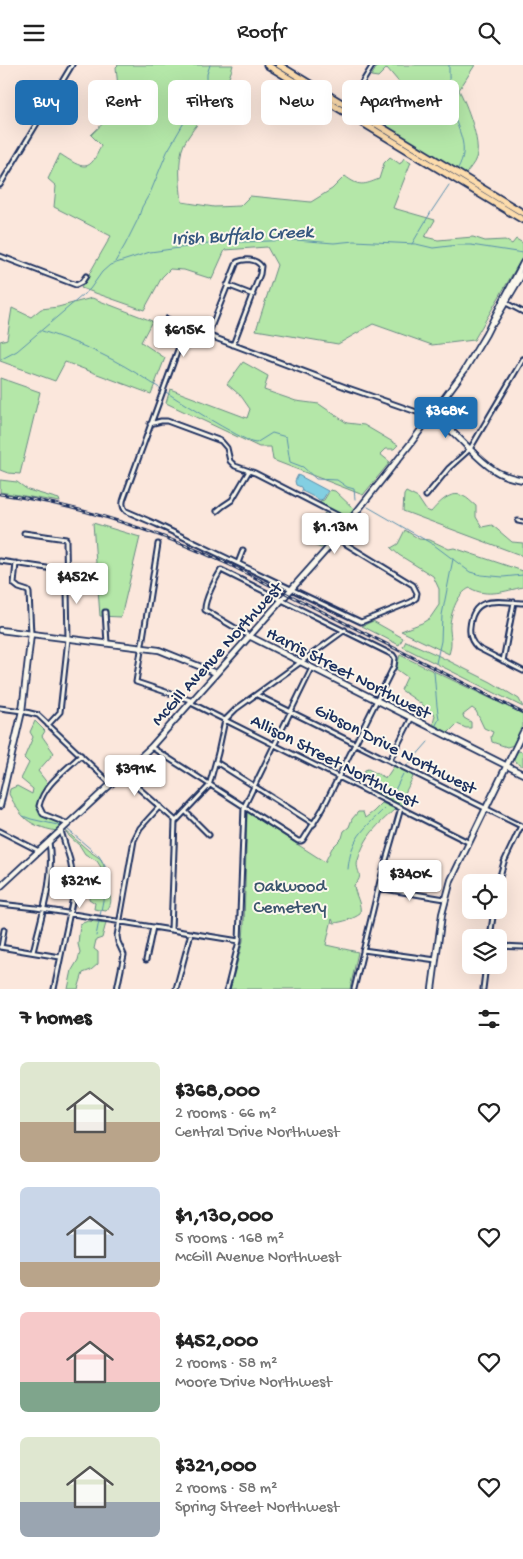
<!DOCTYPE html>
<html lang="en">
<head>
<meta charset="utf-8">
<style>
	:root { --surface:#fff; --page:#f6f6f6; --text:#222; --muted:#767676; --accent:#1f6fb2 }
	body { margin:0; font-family:"Gochi Hand",sans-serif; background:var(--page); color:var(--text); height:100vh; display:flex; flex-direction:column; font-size:19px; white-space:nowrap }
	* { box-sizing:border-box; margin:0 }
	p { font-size:16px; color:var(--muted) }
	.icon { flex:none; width:28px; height:28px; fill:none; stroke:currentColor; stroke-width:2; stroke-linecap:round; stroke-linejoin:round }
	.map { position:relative; height:924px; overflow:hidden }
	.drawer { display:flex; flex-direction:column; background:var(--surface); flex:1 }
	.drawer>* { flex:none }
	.banner { position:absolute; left:15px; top:15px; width:494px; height:45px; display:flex; gap:10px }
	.controls { position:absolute; left:462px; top:809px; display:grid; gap:10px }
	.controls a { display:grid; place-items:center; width:45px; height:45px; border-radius:8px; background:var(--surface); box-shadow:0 5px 20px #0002; font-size:25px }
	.price { position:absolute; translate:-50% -42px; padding:0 11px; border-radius:5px; background:#fff; color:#222; font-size:16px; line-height:32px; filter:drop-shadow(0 1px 2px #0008) }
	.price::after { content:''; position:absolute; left:50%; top:30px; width:15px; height:11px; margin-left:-8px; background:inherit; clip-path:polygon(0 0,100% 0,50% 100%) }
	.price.on { background:var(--accent); color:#fff }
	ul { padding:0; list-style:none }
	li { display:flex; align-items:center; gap:15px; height:125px; padding:0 20px }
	li span { display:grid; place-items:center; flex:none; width:140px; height:100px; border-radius:8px; color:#555 }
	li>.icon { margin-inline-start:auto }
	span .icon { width:60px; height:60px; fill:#fffc; stroke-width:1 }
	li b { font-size:21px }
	h2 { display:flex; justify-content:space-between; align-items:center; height:60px; padding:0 20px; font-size:21px }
	.pill { padding:0 18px; border-radius:8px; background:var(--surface); box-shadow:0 5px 20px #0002; font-size:18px; line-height:45px }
	.pill.on { background:var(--accent); color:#fff }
	header { display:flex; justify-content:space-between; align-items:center; height:65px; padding:0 20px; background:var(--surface); font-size:22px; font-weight:600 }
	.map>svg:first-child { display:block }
	.green { fill:#b4e7a8; stroke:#688b83 }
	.water { fill:#83cfe2; stroke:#598fad }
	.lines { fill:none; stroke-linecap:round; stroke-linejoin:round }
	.stream { stroke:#598fad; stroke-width:1 }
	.street-casing { stroke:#1b2f5e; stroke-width:7 }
	.secondary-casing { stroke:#1b2f5e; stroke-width:8 }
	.highway-casing { stroke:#1b2f5e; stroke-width:9 }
	.street { stroke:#fbf7ec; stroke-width:3 }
	.secondary { stroke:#fbf7ec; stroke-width:4.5 }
	.highway { stroke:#fddcac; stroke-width:5.5 }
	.rail-casing { stroke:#1b2f5e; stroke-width:3 }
	.rail { stroke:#fbf7ec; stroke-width:1; stroke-dasharray:4; stroke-linecap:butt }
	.labels { text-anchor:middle; stroke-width:4; stroke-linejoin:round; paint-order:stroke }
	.street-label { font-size:18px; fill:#1b2f5e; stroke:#fbf7ec }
	.park-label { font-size:18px; fill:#3a546d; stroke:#fbf7ec }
	.water-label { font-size:19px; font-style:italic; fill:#35577f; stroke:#fbf7ec }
</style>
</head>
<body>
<header><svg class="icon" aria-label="menu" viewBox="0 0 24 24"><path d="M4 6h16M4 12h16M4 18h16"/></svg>Roofr<svg class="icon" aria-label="search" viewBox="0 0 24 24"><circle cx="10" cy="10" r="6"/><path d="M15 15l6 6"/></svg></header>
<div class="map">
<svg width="523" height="924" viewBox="0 0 523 924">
	<rect width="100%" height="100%" fill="#fbe7dc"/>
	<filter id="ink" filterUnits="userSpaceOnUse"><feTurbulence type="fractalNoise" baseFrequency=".02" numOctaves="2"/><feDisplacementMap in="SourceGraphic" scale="10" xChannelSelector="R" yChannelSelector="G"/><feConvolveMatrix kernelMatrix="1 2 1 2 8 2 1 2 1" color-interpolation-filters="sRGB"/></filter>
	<g filter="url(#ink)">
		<path class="green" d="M118 0H233C226 31 199 52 184 79 177 94 180 122 182 137L214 142 240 141 250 131 311 137 332 124 345 111C359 122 364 120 379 114L384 98 390 92 400 99 404 93 411 97 393 143 435 155 425 172 438 175 473 172 485 176 505 175 512 179 516 174 523 178V191L474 275 432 280 373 259 338 279 256 265 277 200 267 182 225 185 212 214 184 205 170 204 162 212 144 245 81 223 111 171 54 142 56 121 48 114 60 89C83 104 90 109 101 80L91 70 120 42 116 2Z
			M378 0H475L459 25C466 38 482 78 476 93 474 99 469 104 465 110L380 57 403 22 387 3 378 12 371 11Z
			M92 233 152 256 141 277 165 293 151 329 65 297 55 316 0 296V276L7 274 12 243 31 252 41 244 58 242Z
			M243 297 268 311 264 325 296 336 319 339 347 358 364 360 398 380 394 384H385L380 389 390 397 363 430 273 395 271 382H259L166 338 170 324 247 353 250 344 241 331 227 319Z
			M0 313 40 327 20 409 8 408 0 405Z
			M0 415 17 417 28 425 59 434 60 437 0 427Z
			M330 425 335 426 354 444 349 451 343 450 321 440 320 436 324 435Z
			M406 427 418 433 426 445 431 447C439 438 450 425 463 431 468 433 472 438 476 441V452L482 462 492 460 512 477 523 478V491L403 446 404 430Z
			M324 448 343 460 327 480 321 483 310 479 325 451Z
			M93 458 140 472 121 552 100 551Z
			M405 465 419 474 430 475 449 484 454 483 523 506V522C505 526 487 533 470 523 457 528 449 551 450 565 451 574 452 580 449 589L401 566 422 558 430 553 439 540V524L433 511 399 490 391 483 398 479Z
			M373 556 403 573 399 580 362 561Z
			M406 576 433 588 491 617 519 634 523 642 403 582Z
			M400 590 523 649V661L514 680 507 682 492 677 491 672 493 667 484 663 476 646 472 643 463 650 464 653 471 657V663H466L457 659 448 668 433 659 435 650C425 641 413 633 401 625L407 612 396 604Z
			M35 656 45 666 42 671 54 688 38 706 48 719 37 738 40 750 64 758 56 766C28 760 22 754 9 729L10 724 17 721 32 729 33 724 21 714 29 698 24 693 33 672 30 667Z
			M518 686 523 687V700L522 701 513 695Z
			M394 701 407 706 413 712 405 728 403 743 375 728 380 721 379 718 364 708 365 705 368 704 386 713Z
			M382 738 395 744C377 761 366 769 358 795 354 806 366 810 354 820 355 831 362 838 360 849 353 854 343 857 334 858L332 854 326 880 358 887 350 924H230L243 876 244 861 247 747 325 797 332 783 342 773 344 766 349 762 352 754 358 747H363L365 753 373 747Z
			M66 766 89 786 101 794 104 801V822C111 829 114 838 106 846L94 844 95 838 89 834 90 817 100 810 102 804 97 796 85 789 80 781 69 771Z
			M88 856 106 858 102 873 96 875 94 884 98 887V899L91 905 83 908 78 924H68L72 905 78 895 80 887 78 879 80 859Z"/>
		<path class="water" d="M298 410 328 426 323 434 320 435 302 426 301 422 296 420 295 416Z"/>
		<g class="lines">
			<path class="stream" d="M449 0C449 14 449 30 452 43 457 66 471 81 458 103
				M412 179 431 147 449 120
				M115 197 125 180 138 154 142 142 151 126 167 87 186 54 204 28 207 17V9L210 0
				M42 266C74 276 107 290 136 308 174 332 211 357 251 377L256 378 272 368 286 372 290 397 303 402 316 414 337 415 347 422 354 424 355 434
				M0 295 17 286 90 224 102 207 110 200 150 187 216 178 296 175 334 178 354 176 416 179 433 183 458 180H471L523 188
				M368 442 434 480 470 507 481 510 503 512 523 510
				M436 598 441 576 442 550 453 494
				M434 607 437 641 439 654 435 662
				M407 701 428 677
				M392 731 403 709
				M23 751 31 754 62 761
				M67 764 99 791 105 801 106 813 105 825 100 851
				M348 804C351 773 363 765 384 744
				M96 871 99 856"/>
			<g class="street-casing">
				<path id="street" d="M347 42 373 0
					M0 120 72 0
					M0 191 76 220 82 217 86 211
					M227 220 253 230
					M506 238 523 247
					M167 254 188 264 194 265 348 323 431 352
					M188 264 183 271 124 433C122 438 122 442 126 446L156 459 291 524
					M208 270 237 197C245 193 256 194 261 201L260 209 233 280
					M150 359 161 356H167L221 376 227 383 230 396 235 401 255 408 349 456
					M426 431 449 403 470 384 523 294
					M217 446 223 441 232 435 249 406
					M518 456 523 457
					M24 468 66 474V478L68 574 60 647 48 660
					M158 479 136 617 190 635 193 639 468 777
					M0 496 67 506
					M16 498 14 519 19 523 28 526 29 528 31 569
					M238 498 243 485
					M291 524 361 557 411 537 416 533 417 528 413 520 336 473
					M523 538C499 537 473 529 470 562 469 571 471 577 478 583L523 606
					M105 547 107 578
					M503 596 514 537
					M257 630 523 762
					M0 643 22 646 38 650 111 719
					M151 682 298 776H301L303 775 323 743 394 601 395 593 393 590 221 505C216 513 204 536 205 545L249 571
					M390 695 411 654
					M216 697 314 759
					M124 708 136 721 176 756
					M186 747 209 770
					M68 759 43 749 39 741C44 719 66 705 81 690
					M0 766 39 786
					M498 818 504 797 521 761
					M378 823 445 834
					M0 839 36 843 239 876
					M171 865 175 757 209 721 218 688 225 655 236 644 345 565
					M490 872 494 845
					M499 881 523 882
					M0 882 60 892
					M1 882 4 865
					M363 885 436 895
					M33 887C41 851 55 814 49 777
					M146 895 153 862
					M54 924 75 823 70 795 61 766
					M117 924 124 890 118 877 117 871 134 775 140 763 160 741
					M176 924 191 868
					M227 924 239 876 244 742 312 603
					M354 924 380 816 401 743
					M483 924 486 900"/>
			</g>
			<g class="secondary-casing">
				<path id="secondary" d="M494 257 523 208
					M431 352C456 364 471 390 494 405 502 411 513 413 523 415
					M0 565 159 585 216 608
					M249 571 523 709
					M0 741 22 646 31 569
					M0 822 151 682 328 483 411 378 464 306 486 269 496 249 523 198
					M432 924 442 849 451 815 523 667"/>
			</g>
			<g class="highway-casing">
				<path id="highway" d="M267 0 523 155
					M279 0 523 148"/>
			</g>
			<use href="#street" class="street"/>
			<use href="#secondary" class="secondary"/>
			<use href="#highway" class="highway"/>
			<g class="rail-casing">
				<path id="rail" d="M0 429C80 440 157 466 230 500L523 648"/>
			</g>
			<use href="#rail" class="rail"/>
		</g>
	</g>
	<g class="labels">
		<g class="street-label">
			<text transform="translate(216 588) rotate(-48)" y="6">McGill Avenue Northwest</text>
			<text transform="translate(349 607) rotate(27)" y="6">Harris Street Northwest</text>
			<text transform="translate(396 683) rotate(27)" y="6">Gibson Drive Northwest</text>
			<text transform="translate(335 695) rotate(27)" y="6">Allison Street Northwest</text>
		</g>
		<g class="park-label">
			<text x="290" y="826">Oakwood<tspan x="290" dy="21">Cemetery</tspan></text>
		</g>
		<g class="water-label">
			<text transform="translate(242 168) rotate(-3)" y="7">Irish Buffalo Creek</text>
		</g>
	</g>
</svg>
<div class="controls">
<a><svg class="icon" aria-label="locate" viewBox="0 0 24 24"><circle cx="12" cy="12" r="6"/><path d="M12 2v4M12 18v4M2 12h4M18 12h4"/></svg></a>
<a><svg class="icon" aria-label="layers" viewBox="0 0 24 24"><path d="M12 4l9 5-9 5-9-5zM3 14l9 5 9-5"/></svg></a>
</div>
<b class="price" style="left:184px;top:293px">$615K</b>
<b class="price on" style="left:446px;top:374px">$368K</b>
<b class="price" style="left:335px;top:490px">$1.13M</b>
<b class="price" style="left:77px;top:540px">$452K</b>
<b class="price" style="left:135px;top:732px">$391K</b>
<b class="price" style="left:410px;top:837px">$340K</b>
<b class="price" style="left:80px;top:844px">$321K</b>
<div class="banner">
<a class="pill on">Buy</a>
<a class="pill">Rent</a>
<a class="pill">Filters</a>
<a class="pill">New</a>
<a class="pill">Apartment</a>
</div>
</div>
<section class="drawer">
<h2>7 homes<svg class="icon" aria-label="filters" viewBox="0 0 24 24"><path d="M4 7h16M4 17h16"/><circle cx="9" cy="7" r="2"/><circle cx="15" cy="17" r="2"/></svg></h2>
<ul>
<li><span style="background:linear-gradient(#dfe7d0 60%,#b9a48a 0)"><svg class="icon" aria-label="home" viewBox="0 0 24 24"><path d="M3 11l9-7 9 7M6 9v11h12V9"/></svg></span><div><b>$368,000</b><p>2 rooms · 66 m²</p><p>Central Drive Northwest</p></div><svg class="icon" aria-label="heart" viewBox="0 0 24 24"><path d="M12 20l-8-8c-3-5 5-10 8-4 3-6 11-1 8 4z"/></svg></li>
<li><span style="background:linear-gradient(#c9d6e8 75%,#b9a48a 0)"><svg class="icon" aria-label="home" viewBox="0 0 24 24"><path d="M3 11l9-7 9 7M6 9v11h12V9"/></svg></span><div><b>$1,130,000</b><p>5 rooms · 168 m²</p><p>McGill Avenue Northwest</p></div><svg class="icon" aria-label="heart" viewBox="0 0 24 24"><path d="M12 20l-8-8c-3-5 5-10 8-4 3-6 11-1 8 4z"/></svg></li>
<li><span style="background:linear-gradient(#f6c9c9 70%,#7fa58c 0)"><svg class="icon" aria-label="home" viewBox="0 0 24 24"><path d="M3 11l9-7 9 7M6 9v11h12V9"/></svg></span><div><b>$452,000</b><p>2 rooms · 58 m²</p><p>Moore Drive Northwest</p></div><svg class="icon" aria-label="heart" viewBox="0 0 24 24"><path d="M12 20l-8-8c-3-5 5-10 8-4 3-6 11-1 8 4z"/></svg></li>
<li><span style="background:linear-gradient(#dfe7d0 65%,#9aa5b1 0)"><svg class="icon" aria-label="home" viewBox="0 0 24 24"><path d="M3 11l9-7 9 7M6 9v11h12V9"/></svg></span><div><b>$321,000</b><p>2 rooms · 58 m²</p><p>Spring Street Northwest</p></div><svg class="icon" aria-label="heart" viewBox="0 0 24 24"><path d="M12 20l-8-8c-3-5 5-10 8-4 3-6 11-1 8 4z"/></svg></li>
</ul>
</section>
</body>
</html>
